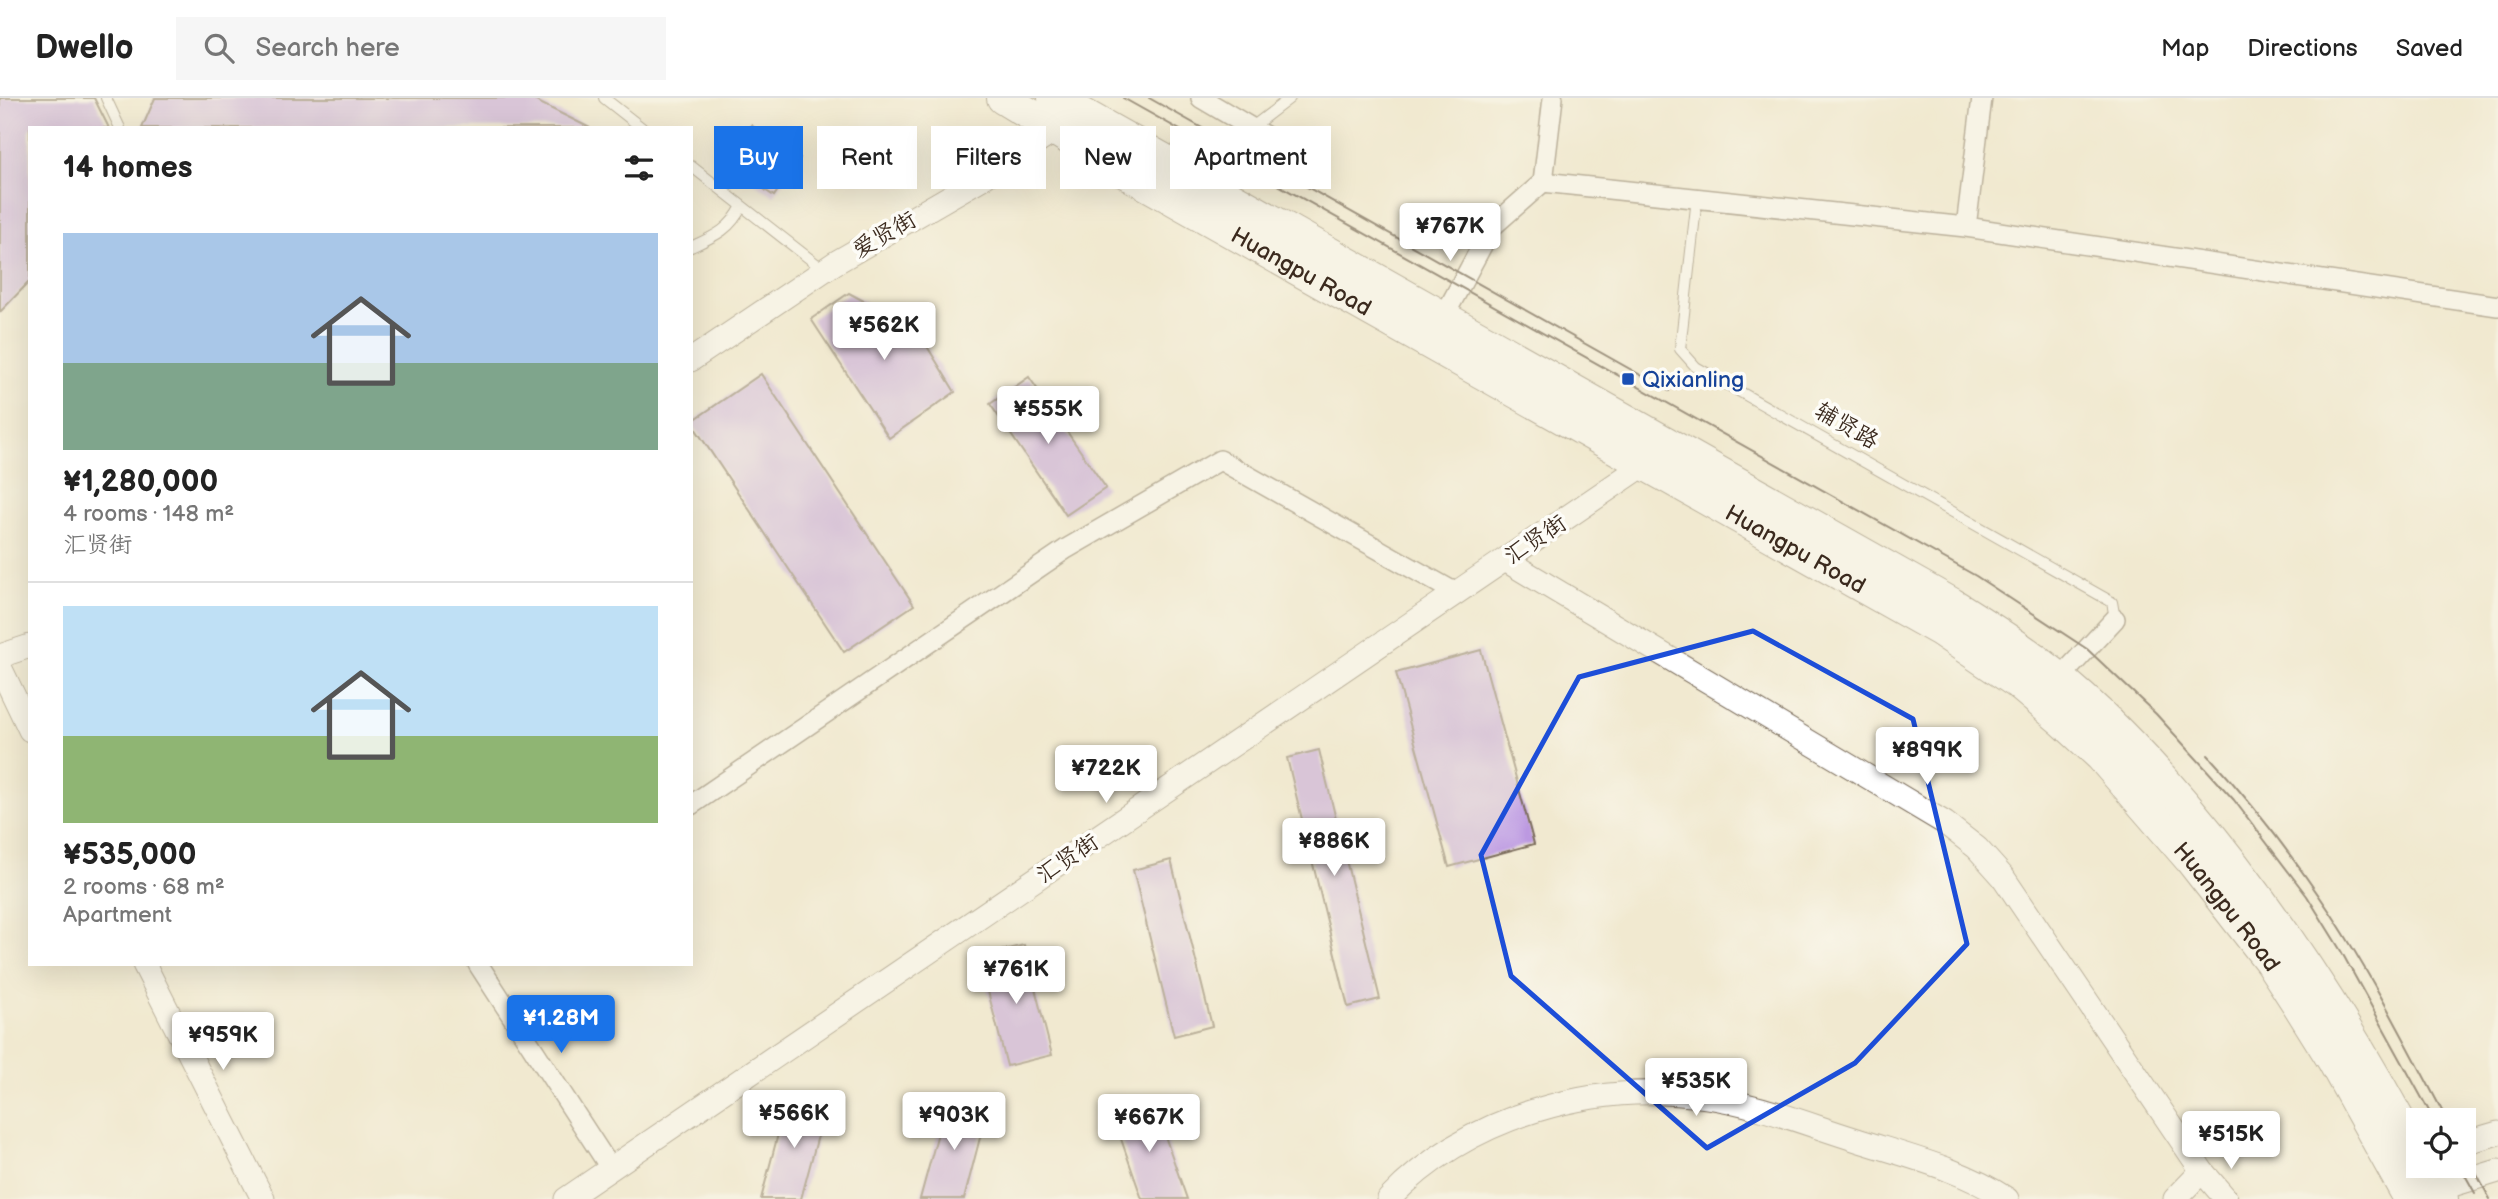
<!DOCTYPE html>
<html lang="en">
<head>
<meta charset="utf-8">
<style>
	:root { --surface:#fff; --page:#f6f6f6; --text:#222; --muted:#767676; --line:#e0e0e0; --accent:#1a73e8 }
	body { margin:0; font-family:"Balsamiq Sans","LXGW WenKai TC",sans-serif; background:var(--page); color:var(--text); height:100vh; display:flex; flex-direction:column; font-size:26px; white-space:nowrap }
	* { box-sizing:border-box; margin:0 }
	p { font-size:23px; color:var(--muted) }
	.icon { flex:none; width:38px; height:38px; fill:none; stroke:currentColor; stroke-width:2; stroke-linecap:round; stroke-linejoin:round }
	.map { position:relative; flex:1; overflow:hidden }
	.details { position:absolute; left:28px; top:28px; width:665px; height:840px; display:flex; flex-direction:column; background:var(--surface); border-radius:0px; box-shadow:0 7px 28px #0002 }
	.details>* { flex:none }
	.banner { position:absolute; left:714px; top:28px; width:665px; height:63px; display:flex; gap:14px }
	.controls { position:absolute; left:2406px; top:1010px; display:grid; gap:14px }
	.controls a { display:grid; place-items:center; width:70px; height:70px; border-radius:0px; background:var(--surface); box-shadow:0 7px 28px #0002; font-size:35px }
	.price { position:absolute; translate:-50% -60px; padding:0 16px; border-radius:7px; background:#fff; color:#222; font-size:23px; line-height:46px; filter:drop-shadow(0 2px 4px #0008) }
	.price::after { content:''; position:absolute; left:50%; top:42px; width:21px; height:16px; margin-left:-10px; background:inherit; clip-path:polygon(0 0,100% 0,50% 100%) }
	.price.current { background:var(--accent); color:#fff }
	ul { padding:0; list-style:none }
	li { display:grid; align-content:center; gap:14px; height:371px; padding:0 35px }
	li+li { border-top:2px solid var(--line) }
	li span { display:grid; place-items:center; height:217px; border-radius:0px; color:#555 }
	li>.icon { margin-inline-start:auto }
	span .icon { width:126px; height:126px; fill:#fffc; stroke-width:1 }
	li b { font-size:30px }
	h2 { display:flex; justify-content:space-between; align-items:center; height:84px; padding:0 35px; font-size:30px }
	.chip { padding:0 24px; border-radius:0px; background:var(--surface); box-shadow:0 7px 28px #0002; font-size:24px; line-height:63px }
	.chip.current { background:var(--accent); color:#fff }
	header { display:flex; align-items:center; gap:42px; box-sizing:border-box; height:98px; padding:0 35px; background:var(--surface); border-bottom:2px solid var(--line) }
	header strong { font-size:33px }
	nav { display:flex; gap:38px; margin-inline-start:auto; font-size:24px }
	.search { width:490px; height:63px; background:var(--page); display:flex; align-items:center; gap:18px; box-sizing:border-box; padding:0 24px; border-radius:0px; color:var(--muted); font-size:26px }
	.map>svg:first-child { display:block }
	.building { fill:#bc99e1 }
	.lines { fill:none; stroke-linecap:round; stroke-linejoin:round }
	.service-casing { stroke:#7b6d5c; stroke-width:12 }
	.minor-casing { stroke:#7b6d5c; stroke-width:22 }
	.tertiary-casing { stroke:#7b6d5c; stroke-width:25 }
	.trunk-casing { stroke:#7b6d5c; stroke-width:34 }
	.service { stroke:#fff; stroke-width:10 }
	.minor { stroke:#fff; stroke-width:19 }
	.tertiary { stroke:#fff; stroke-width:23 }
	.trunk { stroke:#fff; stroke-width:32 }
	.tram { stroke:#3b2a1e; stroke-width:2 }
	.marked { fill:none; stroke:#1d4ed8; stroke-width:5; stroke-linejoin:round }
	.transit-dot { fill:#1a4fb4; stroke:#fdfcf7; stroke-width:2.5 }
	.labels { text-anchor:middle; stroke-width:7; stroke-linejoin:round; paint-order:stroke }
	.street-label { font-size:23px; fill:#3b2a1e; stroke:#fdfcf7 }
	.transit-label { font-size:23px; fill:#164399; stroke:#fdfcf7; text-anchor:start }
</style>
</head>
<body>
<header>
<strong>Dwello</strong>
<div class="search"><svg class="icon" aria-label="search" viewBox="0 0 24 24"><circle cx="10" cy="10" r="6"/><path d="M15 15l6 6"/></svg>Search here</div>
<nav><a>Map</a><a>Directions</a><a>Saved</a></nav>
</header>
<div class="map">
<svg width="2498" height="1101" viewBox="0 0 2498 1101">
	<rect width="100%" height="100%" fill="#fdfcf7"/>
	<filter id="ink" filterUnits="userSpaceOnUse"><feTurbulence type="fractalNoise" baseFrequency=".0143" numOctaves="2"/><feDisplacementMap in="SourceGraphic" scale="14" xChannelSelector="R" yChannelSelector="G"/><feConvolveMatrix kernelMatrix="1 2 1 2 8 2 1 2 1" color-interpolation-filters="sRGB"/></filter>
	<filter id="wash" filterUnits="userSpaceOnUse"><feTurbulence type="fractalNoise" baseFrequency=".00686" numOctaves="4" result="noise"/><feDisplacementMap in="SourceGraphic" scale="28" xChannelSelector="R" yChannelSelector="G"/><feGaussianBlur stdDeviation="1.57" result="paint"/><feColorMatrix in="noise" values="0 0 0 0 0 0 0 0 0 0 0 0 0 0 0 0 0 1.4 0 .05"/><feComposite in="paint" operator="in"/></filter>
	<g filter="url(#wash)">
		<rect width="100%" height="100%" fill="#f1e9d0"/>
		<g id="blocks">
			<path class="building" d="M0 0H94L109 30H30V183L0 214Z
				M155 0H530L590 30H142Z
				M751 27 800 60 774 98 725 65Z
				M849 195 917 232 955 294 889 340 811 221Z
				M761 276 914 507 844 554 691 324Z
				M1029 279 1106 390 1066 417 990 306Z
				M1481 552 1534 746 1449 769 1396 575Z
				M1319 652 1380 901 1348 909 1287 660Z
				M1171 762 1212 928 1174 938 1133 772Z
				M1024 847 1052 957 1007 968 979 858Z
				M788 998 826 1008 801 1101H761Z
				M947 1002 987 1013 964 1101H920Z
				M1153 1004 1187 1101H1142L1113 1018Z"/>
		</g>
	</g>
	<g filter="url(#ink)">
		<use href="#blocks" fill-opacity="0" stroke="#7b6d5c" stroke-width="2"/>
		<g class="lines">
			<g class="service-casing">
				<path id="service" d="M106 0 120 30
					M604 0 642 30
					M1251 30 1290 0
					M691 68 824 172
					M1697 100 1680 251 1696 269 2112 504 2115 521
					M691 149C715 138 730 132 742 108"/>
			</g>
			<g class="minor-casing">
				<path id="minor" d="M1201 0 1289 52
					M1543 84 1966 129 2498 208
					M1966 129 1982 0
					M1443 220 1492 129 1543 84 1553 0
					M2059 581 2115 521
					M691 707 1066 451 1220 362 1456 495
					M478 866 611 1071"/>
			</g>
			<g class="tertiary-casing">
				<path id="tertiary" d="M691 262 835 165 984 79 1067 25
					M1505 462 1945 725 1977 750 2003 779 2202 1073 2226 1101
					M0 558 30 548
					M0 569 30 632
					M144 866 263 1101
					M2464 1045 2498 1035
					M2424 1088 2436 1092 2498 1073
					M566 1101 1657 358
					M1389 1101C1468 1018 1594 982 1706 999 1757 1006 1806 1026 1854 1041 1906 1058 1962 1071 2007 1101
					M2175 1101 2202 1073"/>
			</g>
			<g class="trunk-casing">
				<g id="trunk">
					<path id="s1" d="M1003 0 1118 70 1940 532 2018 585 2063 623 2101 658 2191 762 2270 863 2298 906 2333 962 2410 1101"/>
					<path d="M1054 0 1952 506C1981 524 2009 542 2036 562 2091 603 2140 654 2184 706 2276 814 2352 933 2418 1058"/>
					<path d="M2424 1068 2442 1101"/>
				</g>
			</g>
			<use href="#service" class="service"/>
			<use href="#minor" class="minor"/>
			<use href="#tertiary" class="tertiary"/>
			<use href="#trunk" class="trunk"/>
			<path class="tram" d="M1123 0 1976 478 2087 551 2156 616 2234 702 2307 798 2341 853 2434 1022
				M1149 0 1669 293
				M2208 657C2254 707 2295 761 2332 817 2375 883 2410 953 2447 1022
				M2464 1053 2490 1101
				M2460 1068 2475 1095"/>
		</g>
	</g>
	<path d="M0 0H2498V1101H0ZM1753 533 1913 621 1967 846 1855 965 1707 1050 1511 878 1481 757 1579 579Z" fill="#f1e9d0" fill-opacity=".55" fill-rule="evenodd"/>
	<path class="marked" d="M1753 533 1913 621 1967 846 1855 965 1707 1050 1511 878 1481 757 1579 579Z"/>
	<rect class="transit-dot" x="1621" y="274" width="14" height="14" rx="3.5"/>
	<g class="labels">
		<g class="street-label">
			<text transform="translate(884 136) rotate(-30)" y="8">爱贤街</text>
			<text dy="8" stroke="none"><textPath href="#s1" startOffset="345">Huangpu Road</textPath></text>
			<text transform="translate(1847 327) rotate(30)" y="8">辅贤路</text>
			<text transform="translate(1535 441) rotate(-34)" y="8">汇贤街</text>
			<text dy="8" stroke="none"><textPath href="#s1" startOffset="912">Huangpu Road</textPath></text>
			<text transform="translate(1067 760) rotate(-34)" y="8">汇贤街</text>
			<text dy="8" stroke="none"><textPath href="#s1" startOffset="1479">Huangpu Road</textPath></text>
		</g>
		<g class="transit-label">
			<text x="1642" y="289">Qixianling</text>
		</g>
	</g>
</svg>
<div class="controls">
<a><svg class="icon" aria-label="locate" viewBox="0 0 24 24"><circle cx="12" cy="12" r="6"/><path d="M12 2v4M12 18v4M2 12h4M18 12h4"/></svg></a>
</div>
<b class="price" style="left:1450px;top:165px">¥767K</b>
<b class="price" style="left:884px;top:264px">¥562K</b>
<b class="price" style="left:1048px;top:348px">¥555K</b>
<b class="price" style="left:1927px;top:689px">¥899K</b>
<b class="price" style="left:1106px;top:707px">¥722K</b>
<b class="price" style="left:1334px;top:780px">¥886K</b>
<b class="price" style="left:1016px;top:908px">¥761K</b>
<b class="price current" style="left:561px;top:957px">¥1.28M</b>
<b class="price" style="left:223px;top:974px">¥959K</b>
<b class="price" style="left:1696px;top:1020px">¥535K</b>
<b class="price" style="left:794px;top:1052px">¥566K</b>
<b class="price" style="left:954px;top:1054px">¥903K</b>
<b class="price" style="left:1149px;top:1056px">¥667K</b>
<b class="price" style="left:2231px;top:1073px">¥515K</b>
<div class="banner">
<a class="chip current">Buy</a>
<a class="chip">Rent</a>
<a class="chip">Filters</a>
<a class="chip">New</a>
<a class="chip">Apartment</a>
</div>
<section class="details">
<h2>14 homes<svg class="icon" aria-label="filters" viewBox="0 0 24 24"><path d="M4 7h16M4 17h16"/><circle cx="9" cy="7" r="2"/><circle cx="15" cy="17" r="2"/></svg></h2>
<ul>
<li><span style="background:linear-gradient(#a9c7e8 60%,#7fa58c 0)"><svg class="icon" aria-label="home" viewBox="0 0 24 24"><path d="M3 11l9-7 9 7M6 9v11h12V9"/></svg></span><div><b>¥1,280,000</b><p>4 rooms · 148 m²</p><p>汇贤街</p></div></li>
<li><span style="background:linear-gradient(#bfe0f5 60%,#8fb573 0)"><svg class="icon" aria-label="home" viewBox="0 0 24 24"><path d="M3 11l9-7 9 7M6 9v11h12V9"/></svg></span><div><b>¥535,000</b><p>2 rooms · 68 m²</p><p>Apartment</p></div></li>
</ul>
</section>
</div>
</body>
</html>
